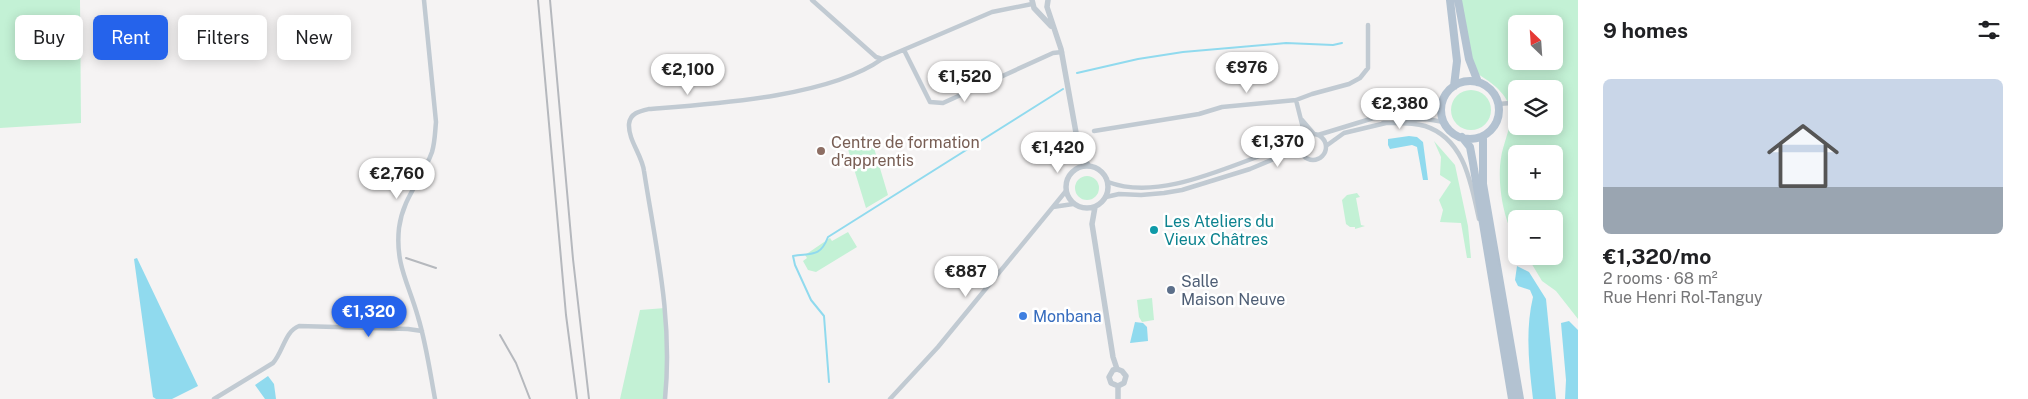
<!DOCTYPE html>
<html lang="en">
<head>
<meta charset="utf-8">
<style>
	:root { --surface:#fff; --page:#f2f2f2; --text:#202124; --muted:#757577; --accent:#2563eb }
	body { margin:0; font-family:"Public Sans",sans-serif; background:var(--page); color:var(--text); height:100vh; display:flex; flex-direction:column; font-size:19px; white-space:nowrap }
	* { box-sizing:border-box; margin:0 }
	p { font-size:16px; color:var(--muted) }
	.icon { flex:none; width:28px; height:28px; fill:none; stroke:currentColor; stroke-width:2; stroke-linecap:round; stroke-linejoin:round }
	.map { position:relative; flex:1; overflow:hidden }
	.drawer { display:flex; flex-direction:column; background:var(--surface); width:450px }
	.drawer>* { flex:none }
	.hud { position:absolute; left:15px; top:15px; width:475px; height:45px; display:flex; gap:10px }
	.needle { width:32px; rotate:335deg }
	.fabs { position:absolute; left:1508px; top:15px; display:grid; gap:10px }
	.fabs a { display:grid; place-items:center; width:55px; height:55px; border-radius:8px; background:var(--surface); box-shadow:0 2px 12px #0003; font-size:25px }
	.price { position:absolute; translate:-50% -42px; padding:0 11px; border-radius:18px; background:#fff; color:#222; font-size:16px; line-height:32px; filter:drop-shadow(0 1px 2px #0008) }
	.price::after { content:''; position:absolute; left:50%; top:30px; width:15px; height:11px; margin-left:-8px; background:inherit; clip-path:polygon(0 0,100% 0,50% 100%) }
	.price.active { background:var(--accent); color:#fff }
	ul { padding:0; list-style:none }
	li { display:grid; align-content:center; gap:10px; height:265px; padding:0 25px }
	li span { display:grid; place-items:center; height:155px; border-radius:8px; color:#555 }
	li>.icon { margin-inline-start:auto }
	span .icon { width:90px; height:90px; fill:#fffc; stroke-width:1 }
	li b { font-size:21px }
	h2 { display:flex; justify-content:space-between; align-items:center; height:60px; padding:0 25px; font-size:21px }
	.pill { padding:0 18px; border-radius:8px; background:var(--surface); box-shadow:0 2px 12px #0003; font-size:18px; line-height:45px }
	.pill.active { background:var(--accent); color:#fff }
	main { display:flex; flex:1; min-height:0 }
	.map>svg:first-child { display:block }
	.green { fill:#c3f1d5; fill-rule:evenodd }
	.water { fill:#90daee }
	.lines { fill:none; stroke-linecap:round; stroke-linejoin:round }
	.stream { stroke:#90daee; stroke-width:2 }
	.minor { stroke:#c1cad2; stroke-width:4.5 }
	.tertiary { stroke:#c1cad2; stroke-width:5.5 }
	.primary { stroke:#b3c2d1; stroke-width:8 }
	.rail { stroke:#b5b8bd; stroke-width:2 }
	.education-dot { fill:#8d6e63; stroke:#fff; stroke-width:2 }
	.culture-dot { fill:#0f9aa8; stroke:#fff; stroke-width:2 }
	.service-dot { fill:#5c6f8a; stroke:#fff; stroke-width:2 }
	.shop-dot { fill:#3f7fe0; stroke:#fff; stroke-width:2 }
	.labels { text-anchor:middle; stroke-width:5; stroke-linejoin:round; paint-order:stroke }
	.education-label { font-size:16px; fill:#785e54; stroke:#fff; text-anchor:start }
	.culture-label { font-size:16px; fill:#0d838f; stroke:#fff; text-anchor:start }
	.service-label { font-size:16px; fill:#4e5e75; stroke:#fff; text-anchor:start }
	.shop-label { font-size:16px; fill:#366cbe; stroke:#fff; text-anchor:start }
</style>
</head>
<body>
<main>
<div class="map">
<svg width="1578" height="399" viewBox="0 0 1578 399">
	<rect width="100%" height="100%" fill="#f5f3f3"/>
	<path class="green" d="M0 0H80L81 123 0 128Z
		M1458 0H1578V319L1556 291 1542 281 1527 256H1554V219H1516V240C1503 220 1497 182 1501 158 1503 142 1515 121 1509 105 1503 89 1486 79 1473 71ZM1516 24H1554V61H1516ZM1516 89H1554V126H1516ZM1516 154H1554V191H1516Z
		M1451 110a20 20 0 1 1 40 0a20 20 0 1 1-40 0Z
		M871 138 888 195 866 208 847 146Z
		M1434 141 1455 165 1468 226 1471 258H1467L1461 223 1440 222 1443 210 1439 200 1451 182 1440 175 1441 157Z
		M1075 188a12 12 0 1 1 24 0a12 12 0 1 1-24 0Z
		M1357 193 1360 197 1356 198 1361 225 1365 226 1355 229V227H1350L1346 224 1342 200 1347 195Z
		M848 232 857 247 816 272 808 270 803 261 807 258 805 255 830 238 832 241Z
		M1152 298 1154 320 1142 322 1139 317 1137 300Z
		M665 308V399H620L640 310Z"/>
	<path class="water" d="M1409 136 1417 137 1423 142 1428 180H1423L1417 147 1412 145 1390 149 1388 145V139Z
		M137 258 198 386 172 399H156L153 397 134 259Z
		M1517 266 1529 272 1546 299 1556 399H1533C1529 365 1525 331 1533 297L1530 290 1518 286 1515 280Z
		M1569 321 1578 330V399H1565L1566 380 1561 323Z
		M1135 322 1143 323 1147 327 1148 341 1130 343Z
		M268 376 274 384 276 399H265L255 385Z"/>
	<g class="lines">
		<path class="stream" d="M1077 73 1138 59 1183 52 1286 43 1333 45 1342 43
			M829 382 824 316 811 300 795 265 793 256C811 253 820 258 828 237L1063 89"/>
		<path class="minor" d="M424 0 436 122C435 132 435 142 432 152 422 180 403 197 399 228 395 265 409 284 418 317 426 343 430 372 435 399
			M812 0 876 57 882 59
			M904 50 930 102 943 103 1053 53 1062 52
			M1296 100 1305 136
			M1498 104 1511 103
			M1302 120 1314 134
			M1396 121 1426 119 1444 122
			M1383 123C1396 123 1412 122 1425 126 1465 139 1471 184 1479 219
			M1094 131 1199 114 1222 107 1296 100 1312 94 1349 84 1360 78 1368 68V25
			M1300 147a13 13 0 1 1 26 0a13 13 0 1 1-26 0Z
			M1318 135 1390 113 1422 109 1442 103
			M1326 146 1344 133 1386 123
			M1108 182C1166 204 1244 157 1301 142
			M1106 197 1119 194 1141 195 1164 193 1182 190 1250 169 1281 156 1301 152
			M1053 207 1073 204
			M214 399 273 363C283 352 285 331 299 326L408 329 422 331
			M665 399C673 319 656 248 644 171 642 155 628 140 629 124 630 113 640 111 649 109 713 104 829 97 882 59L992 12 1032 4
			M890 399 938 347 1066 191"/>
		<path class="tertiary" d="M1032 0 1034 8 1051 26
			M1047 7 1061 49 1080 155 1089 166
			M1047 7 1048 0
			M1066 187a21 21 0 1 1 42 0a21 21 0 1 1-42 0Z
			M1095 207 1092 224 1113 357 1117 369
			M1117 369 1122 371 1126 376 1124 383 1118 386
			M1117 369 1113 370 1109 377 1111 383 1118 386
			M1118 399V386"/>
		<path class="primary" d="M1450 0 1457 61 1454 86
			M1458 0 1469 59 1478 82
			M1441 110a29 29 0 1 1 58 0a29 29 0 1 1-58 0Z
			M1483 136V184L1520 399
			M1462 137 1470 147 1473 163 1512 399"/>
		<path class="rail" d="M538 0 566 315 577 399
			M550 0 573 259 589 399
			M406 258 436 268
			M500 335 516 363 530 399"/>
	</g>
	<circle class="education-dot" cx="821" cy="151" r="5"/>
	<circle class="culture-dot" cx="1154" cy="230" r="5"/>
	<circle class="service-dot" cx="1171" cy="290" r="5"/>
	<circle class="shop-dot" cx="1023" cy="316" r="5"/>
	<g class="labels">
		<g class="education-label">
			<text x="831" y="148">Centre de formation<tspan x="831" dy="18">d'apprentis</tspan></text>
		</g>
		<g class="culture-label">
			<text x="1164" y="227">Les Ateliers du<tspan x="1164" dy="18">Vieux Châtres</tspan></text>
		</g>
		<g class="service-label">
			<text x="1181" y="287">Salle<tspan x="1181" dy="18">Maison Neuve</tspan></text>
		</g>
		<g class="shop-label">
			<text x="1033" y="322">Monbana</text>
		</g>
	</g>
</svg>
<div class="fabs">
<a><svg class="needle" viewBox="-14 -14 28 28"><path d="M0-13l5 13h-10z" fill="#e53935"/><path d="M0 13l5-13h-10z" fill="#757577"/></svg></a>
<a><svg class="icon" aria-label="layers" viewBox="0 0 24 24"><path d="M12 4l9 5-9 5-9-5zM3 14l9 5 9-5"/></svg></a>
<a>+</a>
<a>−</a>
</div>
<b class="price" style="left:1247px;top:94px">€976</b>
<b class="price" style="left:688px;top:96px">€2,100</b>
<b class="price" style="left:965px;top:103px">€1,520</b>
<b class="price" style="left:1400px;top:130px">€2,380</b>
<b class="price" style="left:1278px;top:168px">€1,370</b>
<b class="price" style="left:1058px;top:174px">€1,420</b>
<b class="price" style="left:397px;top:200px">€2,760</b>
<b class="price" style="left:966px;top:298px">€887</b>
<b class="price active" style="left:369px;top:338px">€1,320</b>
<div class="hud">
<a class="pill">Buy</a>
<a class="pill active">Rent</a>
<a class="pill">Filters</a>
<a class="pill">New</a>
</div>
</div>
<section class="drawer">
<h2>9 homes<svg class="icon" aria-label="filters" viewBox="0 0 24 24"><path d="M4 7h16M4 17h16"/><circle cx="9" cy="7" r="2"/><circle cx="15" cy="17" r="2"/></svg></h2>
<ul>
<li><span style="background:linear-gradient(#c9d6e8 70%,#9aa5b1 0)"><svg class="icon" aria-label="home" viewBox="0 0 24 24"><path d="M3 11l9-7 9 7M6 9v11h12V9"/></svg></span><div><b>€1,320/mo</b><p>2 rooms · 68 m²</p><p>Rue Henri Rol-Tanguy</p></div></li>
</ul>
</section>
</main>
</body>
</html>
